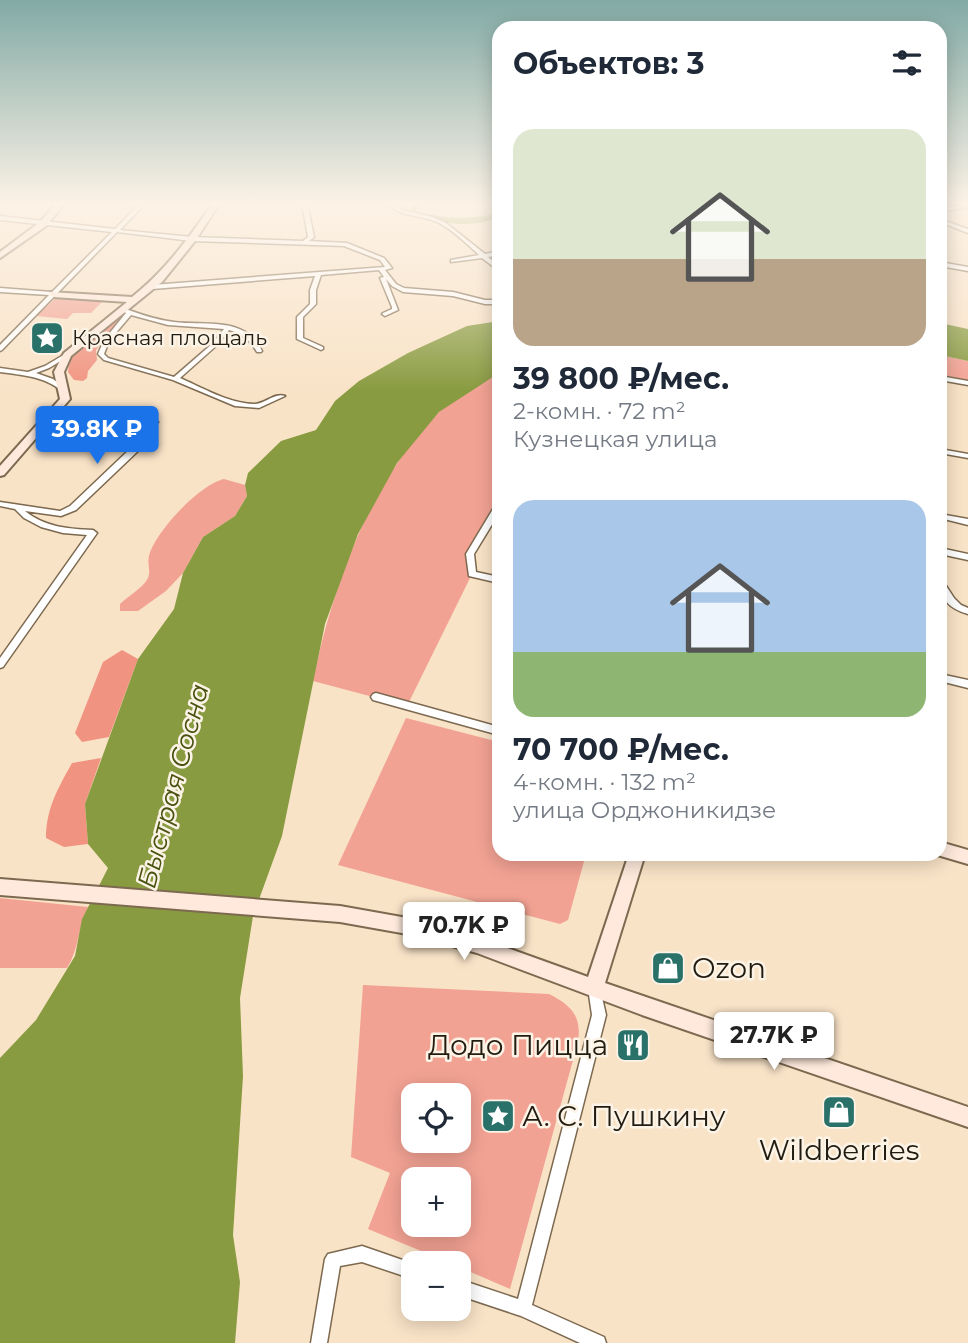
<!DOCTYPE html>
<html lang="ru">
<head>
<meta charset="utf-8">
<style>
	:root { --surface:#fff; --page:#f2f2f3; --text:#1f2937; --muted:#747a83; --accent:#1a73e8 }
	body { margin:0; font-family:Montserrat,sans-serif; background:var(--page); color:var(--text); height:100vh; display:flex; flex-direction:column; font-size:26px; white-space:nowrap }
	* { box-sizing:border-box; margin:0 }
	p { font-size:23px; color:var(--muted) }
	.icon { flex:none; width:38px; height:38px; fill:none; stroke:currentColor; stroke-width:2; stroke-linecap:round; stroke-linejoin:round }
	.map { position:relative; flex:1; overflow:hidden }
	.side { position:absolute; left:492px; top:21px; width:455px; height:840px; display:flex; flex-direction:column; background:var(--surface); border-radius:21px; box-shadow:0 4px 18px #0003 }
	.side>* { flex:none }
	.buttons { position:absolute; left:401px; top:1083px; display:grid; gap:14px }
	.buttons a { display:grid; place-items:center; width:70px; height:70px; border-radius:14px; background:var(--surface); box-shadow:0 4px 18px #0003; font-size:35px }
	.price { position:absolute; translate:-50% -60px; padding:0 16px; border-radius:7px; background:#fff; color:#222; font-size:23px; line-height:46px; filter:drop-shadow(0 2px 4px #0008) }
	.price::after { content:''; position:absolute; left:50%; top:42px; width:21px; height:16px; margin-left:-10px; background:inherit; clip-path:polygon(0 0,100% 0,50% 100%) }
	.price.selected { background:var(--accent); color:#fff }
	ul { padding:0; list-style:none }
	li { display:grid; align-content:center; gap:14px; height:371px; padding:0 21px }
	li span { display:grid; place-items:center; height:217px; border-radius:21px; color:#555 }
	li>.icon { margin-inline-start:auto }
	span .icon { width:126px; height:126px; fill:#fffc; stroke-width:1 }
	li b { font-size:30px }
	h2 { display:flex; justify-content:space-between; align-items:center; height:84px; padding:0 21px; font-size:30px }
	.map>svg:first-child { display:block }
	.green { fill:#f2a293; fill-rule:evenodd }
	.forest { fill:#f19381 }
	.water { fill:#899b40 }
	.lines { fill:none; stroke-linecap:round; stroke-linejoin:round }
	.river { fill:#899b40; fill-rule:evenodd }
	.street-casing { stroke:#7c694f; stroke-width:3 }
	.secondary-casing { stroke:#7c694f; stroke-width:4 }
	.street { fill:#fff; fill-rule:evenodd }
	.secondary { fill:#fee9dc; fill-rule:evenodd }
	.labels { text-anchor:middle; stroke-width:5; stroke-linejoin:round; paint-order:stroke }
	.far-poi-label { font-size:21px; fill:#221b10; stroke:#fcf3e7; text-anchor:start }
	.water-label { font-size:26px; font-style:italic; fill:#47520f; stroke:#fcf3e7 }
	.near-poi-label { font-size:28px; fill:#221b10; stroke:#fcf3e7; text-anchor:start }
</style>
</head>
<body>
<div class="map">
<svg width="968" height="1343" viewBox="0 0 968 1343">
	<rect width="100%" height="100%" fill="#f9e3c7"/>
	<path class="green" d="M58 296 102 299 103 301 91 313H73L67 319 36 316Z
		M940 355 968 361V384L940 380Z
		M499 373V506L470 554 472 574 407 706 313 681C333 586 368 485 437 414 453 398 479 385 499 373Z
		M224 479 245 485 247 496 235 516 203 537 183 573 166 591 138 611H120V604C128 596 143 588 148 578 151 570 147 564 149 556 155 532 200 484 224 479Z
		M406 718 499 742V854H586L568 920 560 924 338 865Z
		M0 898 88 907C78 927 79 949 67 968H0Z
		M363 985 549 994C571 1005 582 1016 578 1042L510 1289 459 1267 458 1264 450 1263 368 1229 390 1173 351 1157ZM413 1096H458V1141H413ZM413 1180H458V1225H413Z"/>
	<path class="forest" d="M123 318 96 350 97 360 88 371 87 378 83 381 74 380 68 372C70 349 86 343 104 331 111 326 114 320 123 318Z
		M122 650 138 659 109 737 82 742 75 733 103 662Z
		M101 758 85 804 88 844 64 847 46 838C46 809 58 788 72 763Z"/>
	<path class="water" d="M499 321V373L439 412 397 463 358 534 325 624 282 836 253 916 240 998 243 1076 233 1235 240 1282 235 1343H0V1058L36 1020 75 956 82 919 108 868 88 844 85 804 138 659 174 609 183 573 203 537 235 516 247 496 245 485 248 473 281 441 316 430 335 401 359 381 408 353 467 326Z
		M940 323 968 329V361L940 355Z"/>
	<g class="lines">
		<path class="river" d="M414 203H422L415 211C444 219 470 221 499 212V217C470 230 436 222 407 214Z"/>
		<g class="street-casing">
			<path id="street" d="M140 203H146L120 230 192 237 303 241 308 237 302 203H307L314 237 309 241 347 243 384 258 392 268 385 270 396 284 404 288 453 292 485 300H499V304H485L453 296 403 292 392 286 386 279 398 310 385 316 382 314 383 313 392 309V307L380 278 384 277 379 270 321 275 316 290V304L303 317V338L323 347V349L321 350 297 339V317L310 304V290L315 276 152 289 149 287 152 285 385 267 380 260 344 246 192 241 117 232 2 350 0 351V345L49 295 0 292V288L52 292 112 232 0 220V216L115 229Z
				M386 203H392L403 210 432 217 446 223 485 254 499 251V255L488 257 499 266V271L482 258 451 262V260L479 255C467 244 454 231 439 223 421 214 401 218 386 203Z
				M968 203V207L940 212V210Z
				M940 219 968 229V233L940 222Z
				M940 262 968 267V271L940 266Z
				M126 309C142 315 157 320 174 322 206 326 246 316 262 351L261 352H257C250 340 243 334 229 330L216 346 180 378C203 388 228 403 254 404 265 404 275 392 285 396L259 408 235 406 173 380 104 360 98 354 104 340 126 313 123 311ZM131 315 168 325 224 329 212 344 174 377 108 358 104 354 109 341Z
				M67 353 70 355 69 356 49 368 36 373 53 379 66 389V391H62C44 376 22 375 0 372V368L28 372 45 366Z
				M940 376 968 381V385L940 380Z
				M134 411H140L158 422 138 451 76 510 61 516 25 511C44 527 69 529 93 530L97 533 3 667 0 668V658L87 535 63 533 41 527 24 518 15 509 0 506V502L60 511 70 506 132 447 150 423 134 415Z
				M940 449 968 454V458L940 453Z
				M496 504H499V513L474 554 476 572 499 577V583L469 576 466 554Z
				M940 514 968 519V525L940 518Z
				M940 548 968 554V560L940 554Z
				M940 580 943 581 954 598 961 605 968 608V614C950 609 939 599 940 580Z
				M940 674 968 680V688L940 681Z
				M376 693 499 727V735L373 700 371 697 373 694Z
				M594 982 599 984 606 1015 532 1305 604 1337 606 1343H580L521 1316 458 1295V1279L518 1299 592 1015 588 988 589 984Z
				M362 1246 414 1264 413 1279 362 1262 340 1266 327 1343H311L325 1259 328 1254Z"/>
		</g>
		<g class="secondary-casing">
			<path id="secondary" d="M57 203H65L46 226 0 258V252L40 222Z
				M213 203H220L195 241 162 282 71 356 64 372 70 399 4 475 0 476V466L60 399 54 372 64 353 127 302 53 297 49 294 50 292 132 297C165 271 189 238 213 203Z
				M940 842 968 850V864L934 854H940Z
				M629 854H645L605 983 968 1107V1127L642 1015 477 953 413 935 340 922 0 895V879L340 906 413 919 477 937 588 977Z"/>
		</g>
		<use href="#street" class="street"/>
		<use href="#secondary" class="secondary"/>
	</g>
	<linearGradient id="sky" x2="0" y2="1"><stop stop-color="#82aaa5"/><stop offset="0.52" stop-color="#fcf2e6"/><stop offset="1" stop-color="#fcf2e6" stop-opacity="0"/></linearGradient>
	<rect width="968" height="391" fill="url(#sky)"/>
	<defs>
		<g id="sight-square" transform="scale(1.75)"><rect x="-9" y="-9" width="18" height="18" rx="4" fill="#297169" stroke="#fcf3e7"/><path d="M0-6L1.8-2.2L6-1.7L2.9 1.2L3.7 5.4L0 3.3L-3.7 5.4L-2.9 1.2L-6-1.7L-1.8-2.2Z" fill="#fff"/></g>
		<g id="shop-square" transform="scale(1.75)"><rect x="-9" y="-9" width="18" height="18" rx="4" fill="#297169" stroke="#fcf3e7"/><path d="M-5-2.5h2.3a2.7 3.5 0 0 1 5.4 0H5L5.5 6h-11ZM-1.5-2.5h3a1.5 2.3 0 0 0-3 0Z" fill="#fff"/></g>
		<g id="restaurant-square" transform="scale(1.75)"><rect x="-9" y="-9" width="18" height="18" rx="4" fill="#297169" stroke="#fcf3e7"/><path d="M-5-6h1v4h1v-4h1v4h1v-4h1v5L-1.5 .5V6h-2V.5L-5-1ZM5-6V6H3V1.5H1.5Q1.5-4 5-6Z" fill="#fff"/></g>
	</defs>
	<g fill-rule="evenodd">
		<use href="#sight-square" x="47" y="338"/>
		<use href="#shop-square" x="668" y="968"/>
		<use href="#restaurant-square" x="633" y="1045"/>
		<use href="#shop-square" x="839" y="1112"/>
		<use href="#sight-square" x="498" y="1116"/>
	</g>
	<g class="labels">
		<g class="far-poi-label">
			<text x="72" y="345">Красная площаль</text>
		</g>
		<g class="water-label">
			<text transform="translate(173 786) rotate(-75)" y="9">Быстрая Сосна</text>
		</g>
		<g class="near-poi-label">
			<text x="692" y="978">Ozon</text>
			<text x="608" y="1055" text-anchor="end">Додо Пицца</text>
			<text x="522" y="1126">А. С. Пушкину</text>
			<text x="839" y="1160" text-anchor="middle">Wildberries</text>
		</g>
	</g>
</svg>
<div class="buttons">
<a><svg class="icon" aria-label="locate" viewBox="0 0 24 24"><circle cx="12" cy="12" r="6"/><path d="M12 2v4M12 18v4M2 12h4M18 12h4"/></svg></a>
<a>+</a>
<a>−</a>
</div>
<b class="price selected" style="left:97px;top:466px">39.8K ₽</b>
<b class="price" style="left:464px;top:962px">70.7K ₽</b>
<b class="price" style="left:774px;top:1072px">27.7K ₽</b>
<section class="side">
<h2>Объектов: 3<svg class="icon" aria-label="filters" viewBox="0 0 24 24"><path d="M4 7h16M4 17h16"/><circle cx="9" cy="7" r="2"/><circle cx="15" cy="17" r="2"/></svg></h2>
<ul>
<li><span style="background:linear-gradient(#dfe7d0 60%,#b9a48a 0)"><svg class="icon" aria-label="home" viewBox="0 0 24 24"><path d="M3 11l9-7 9 7M6 9v11h12V9"/></svg></span><div><b>39 800 ₽/мес.</b><p>2-комн. · 72 m²</p><p>Кузнецкая улица</p></div></li>
<li><span style="background:linear-gradient(#a9c7e8 70%,#8fb573 0)"><svg class="icon" aria-label="home" viewBox="0 0 24 24"><path d="M3 11l9-7 9 7M6 9v11h12V9"/></svg></span><div><b>70 700 ₽/мес.</b><p>4-комн. · 132 m²</p><p>улица Орджоникидзе</p></div></li>
</ul>
</section>
</div>
</body>
</html>
